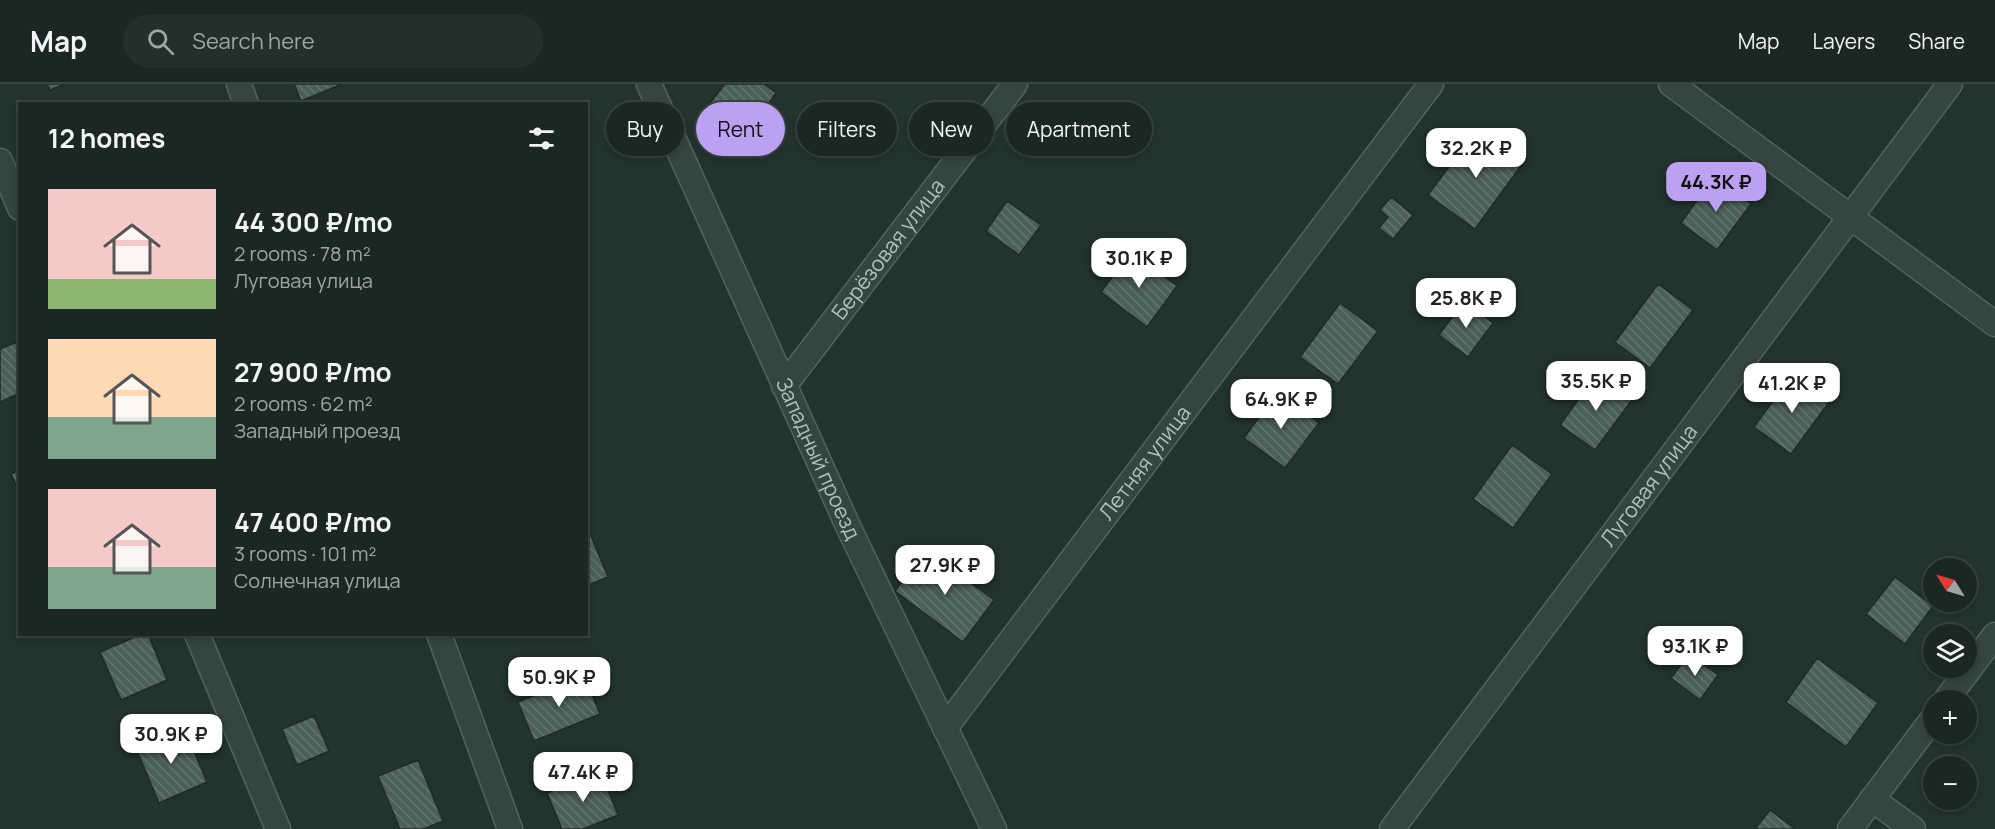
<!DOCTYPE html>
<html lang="en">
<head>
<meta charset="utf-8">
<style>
	:root { --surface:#1a2722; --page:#232f2a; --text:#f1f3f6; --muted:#9fa5a5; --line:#384440; --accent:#bca0f2 }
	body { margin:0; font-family:Manrope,sans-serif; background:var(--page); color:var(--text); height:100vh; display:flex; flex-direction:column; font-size:22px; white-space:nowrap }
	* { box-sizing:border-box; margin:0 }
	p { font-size:20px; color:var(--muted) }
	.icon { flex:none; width:33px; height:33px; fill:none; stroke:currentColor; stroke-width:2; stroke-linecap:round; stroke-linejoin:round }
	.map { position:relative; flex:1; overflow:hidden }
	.sheet { position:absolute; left:18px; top:18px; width:570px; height:534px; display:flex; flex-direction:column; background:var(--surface); border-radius:0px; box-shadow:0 3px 9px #0003,0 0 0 2px var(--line) }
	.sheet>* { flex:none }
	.hud { position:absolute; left:606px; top:18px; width:570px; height:54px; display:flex; gap:12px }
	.needle { width:39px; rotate:307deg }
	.fabs { position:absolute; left:1923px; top:474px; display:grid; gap:12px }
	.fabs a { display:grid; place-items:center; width:54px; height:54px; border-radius:50%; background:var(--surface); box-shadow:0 3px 9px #0003,0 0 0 2px var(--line); font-size:30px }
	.price { position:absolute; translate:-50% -51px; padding:0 14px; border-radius:12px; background:#fff; color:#222; font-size:20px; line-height:39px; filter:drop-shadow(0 2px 3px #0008) }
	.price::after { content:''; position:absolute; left:50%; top:36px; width:18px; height:14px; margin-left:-9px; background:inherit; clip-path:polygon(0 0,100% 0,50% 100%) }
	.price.selected { background:var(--accent); color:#111 }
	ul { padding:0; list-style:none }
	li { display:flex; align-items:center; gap:18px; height:150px; padding:0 30px }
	li span { display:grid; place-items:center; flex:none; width:168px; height:120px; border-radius:0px; color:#555 }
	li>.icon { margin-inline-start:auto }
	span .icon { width:72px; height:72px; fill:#fffc; stroke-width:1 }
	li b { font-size:26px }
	h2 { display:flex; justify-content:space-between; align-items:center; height:72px; padding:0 30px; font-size:26px }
	.chip { padding:0 21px; border-radius:27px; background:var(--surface); box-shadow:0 3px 9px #0003,0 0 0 2px var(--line); font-size:21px; line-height:54px }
	.chip.selected { background:var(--accent); color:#111 }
	header { display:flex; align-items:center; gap:36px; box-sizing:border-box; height:84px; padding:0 30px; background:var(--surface); border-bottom:2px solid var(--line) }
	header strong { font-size:28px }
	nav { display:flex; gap:33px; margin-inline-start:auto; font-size:21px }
	.search { width:420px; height:54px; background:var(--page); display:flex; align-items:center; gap:15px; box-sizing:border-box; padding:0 21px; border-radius:33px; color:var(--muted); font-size:22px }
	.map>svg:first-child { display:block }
	.building { fill:url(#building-back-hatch); stroke:#1d2c26; stroke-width:1.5 }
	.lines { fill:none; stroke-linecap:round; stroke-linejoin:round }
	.minor-casing { stroke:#53635d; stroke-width:27 }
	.minor { stroke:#35453f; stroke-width:24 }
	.labels { text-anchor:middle; stroke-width:6; stroke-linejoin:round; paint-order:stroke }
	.street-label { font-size:21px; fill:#b0c2bc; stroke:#1b2a24 }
</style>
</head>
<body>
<header>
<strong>Map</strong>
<div class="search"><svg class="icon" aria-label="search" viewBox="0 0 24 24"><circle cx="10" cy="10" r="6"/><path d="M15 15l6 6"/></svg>Search here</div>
<nav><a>Map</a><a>Layers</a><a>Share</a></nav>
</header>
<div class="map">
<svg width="1995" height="745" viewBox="0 0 1995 745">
	<defs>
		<pattern id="building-back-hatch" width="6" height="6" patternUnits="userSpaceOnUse" patternTransform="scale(1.5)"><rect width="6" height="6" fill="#4b6058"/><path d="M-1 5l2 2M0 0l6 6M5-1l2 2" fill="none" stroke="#62756e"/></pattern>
	</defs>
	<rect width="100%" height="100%" fill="#22342d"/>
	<path class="building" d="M47 0H65L50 6Z
		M294 0H342L301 17Z
		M725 0H764L776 9 749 48 710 19Z
		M1477 45 1523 79 1475 145 1428 111Z
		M1714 92 1751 120 1717 166 1681 139Z
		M1391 113 1413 131 1393 155 1379 144 1388 133 1380 126Z
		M1007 117 1041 141 1019 171 986 147Z
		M1131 168 1177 202 1147 243 1101 208Z
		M1658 200 1693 226 1650 284 1615 258Z
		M1464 217 1493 239 1468 273 1439 251Z
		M1340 219 1378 247 1338 300 1300 273Z
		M17 258 20 265V309L0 318V265Z
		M1597 290 1632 316 1595 366 1560 341Z
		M1793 290 1830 317 1791 370 1754 343Z
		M1277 308 1319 339 1285 384 1244 354Z
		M1512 361 1552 390 1513 444 1473 415Z
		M20 386V410L11 390Z
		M586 440 608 493 586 502Z
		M926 466 994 516 963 558 895 507Z
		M1895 493 1933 522 1905 560 1866 530Z
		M142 550H148L167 596 121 616 100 568Z
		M1689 570 1718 591 1700 616 1671 594Z
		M1817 574 1878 619 1846 663 1786 618Z
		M584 591 600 630 534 657 518 618Z
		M314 632 329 667 297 681 282 645Z
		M184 644 207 698 159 719 136 664Z
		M418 676 443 737 424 745H400L378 692Z
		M600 687 618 731 583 745H562L547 709Z
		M1770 726 1794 744V745H1755Z"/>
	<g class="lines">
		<g class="minor-casing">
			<g id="minor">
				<path d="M239 0 246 20"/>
				<path id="s1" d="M649 0 847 440 994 745"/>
				<path d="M1671 0 1995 240"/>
				<path d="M0 77 20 124"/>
				<path id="s2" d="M784 302 1015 0"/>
				<path d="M197 550 278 745"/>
				<path d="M439 550 510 745"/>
				<path d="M1946 616 1995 551"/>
				<path id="s3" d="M945 644 1431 0"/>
				<path d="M1872 715 1913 745"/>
				<path id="s4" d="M1392 745 1950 0"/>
				<path d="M1850 745 1934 633"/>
			</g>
		</g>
		<use href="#minor" class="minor"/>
	</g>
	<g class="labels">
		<g class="street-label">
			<text dy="7" stroke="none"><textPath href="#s2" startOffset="172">Берёзовая улица</textPath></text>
			<text dy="7" stroke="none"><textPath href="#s1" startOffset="411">Западный проезд</textPath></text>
			<text dy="7" stroke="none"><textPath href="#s3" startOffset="332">Летняя улица</textPath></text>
			<text dy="7" stroke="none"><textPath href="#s4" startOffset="429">Луговая улица</textPath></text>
		</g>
	</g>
</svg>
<div class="fabs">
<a><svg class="needle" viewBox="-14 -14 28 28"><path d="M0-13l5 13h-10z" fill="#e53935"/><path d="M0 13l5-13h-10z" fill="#9fa5a5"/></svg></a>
<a><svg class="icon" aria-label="layers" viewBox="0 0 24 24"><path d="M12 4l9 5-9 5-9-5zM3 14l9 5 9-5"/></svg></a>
<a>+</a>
<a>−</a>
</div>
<b class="price" style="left:1476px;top:95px">32.2K ₽</b>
<b class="price selected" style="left:1716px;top:129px">44.3K ₽</b>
<b class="price" style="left:1139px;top:205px">30.1K ₽</b>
<b class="price" style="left:1466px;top:245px">25.8K ₽</b>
<b class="price" style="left:1596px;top:328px">35.5K ₽</b>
<b class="price" style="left:1792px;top:330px">41.2K ₽</b>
<b class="price" style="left:1281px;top:346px">64.9K ₽</b>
<b class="price" style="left:945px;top:512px">27.9K ₽</b>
<b class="price" style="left:1695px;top:593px">93.1K ₽</b>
<b class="price" style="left:559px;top:624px">50.9K ₽</b>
<b class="price" style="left:171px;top:681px">30.9K ₽</b>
<b class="price" style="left:583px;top:719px">47.4K ₽</b>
<div class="hud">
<a class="chip">Buy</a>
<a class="chip selected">Rent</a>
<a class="chip">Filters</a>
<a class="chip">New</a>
<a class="chip">Apartment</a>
</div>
<section class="sheet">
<h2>12 homes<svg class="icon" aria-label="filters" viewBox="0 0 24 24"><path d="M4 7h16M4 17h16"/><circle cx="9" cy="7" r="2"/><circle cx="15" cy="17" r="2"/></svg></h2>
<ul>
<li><span style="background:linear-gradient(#f6c9c9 75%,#8fb573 0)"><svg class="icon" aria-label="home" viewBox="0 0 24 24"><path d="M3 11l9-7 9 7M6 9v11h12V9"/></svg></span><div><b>44 300 ₽/mo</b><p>2 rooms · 78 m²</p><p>Луговая улица</p></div></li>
<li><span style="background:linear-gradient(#ffd9b3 65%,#7fa58c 0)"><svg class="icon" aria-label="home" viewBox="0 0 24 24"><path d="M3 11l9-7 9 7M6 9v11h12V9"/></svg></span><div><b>27 900 ₽/mo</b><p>2 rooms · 62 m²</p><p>Западный проезд</p></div></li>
<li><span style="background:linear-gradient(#f6c9c9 65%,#7fa58c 0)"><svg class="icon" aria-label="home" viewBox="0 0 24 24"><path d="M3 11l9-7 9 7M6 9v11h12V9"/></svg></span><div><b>47 400 ₽/mo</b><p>3 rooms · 101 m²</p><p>Солнечная улица</p></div></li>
</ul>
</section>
</div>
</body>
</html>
